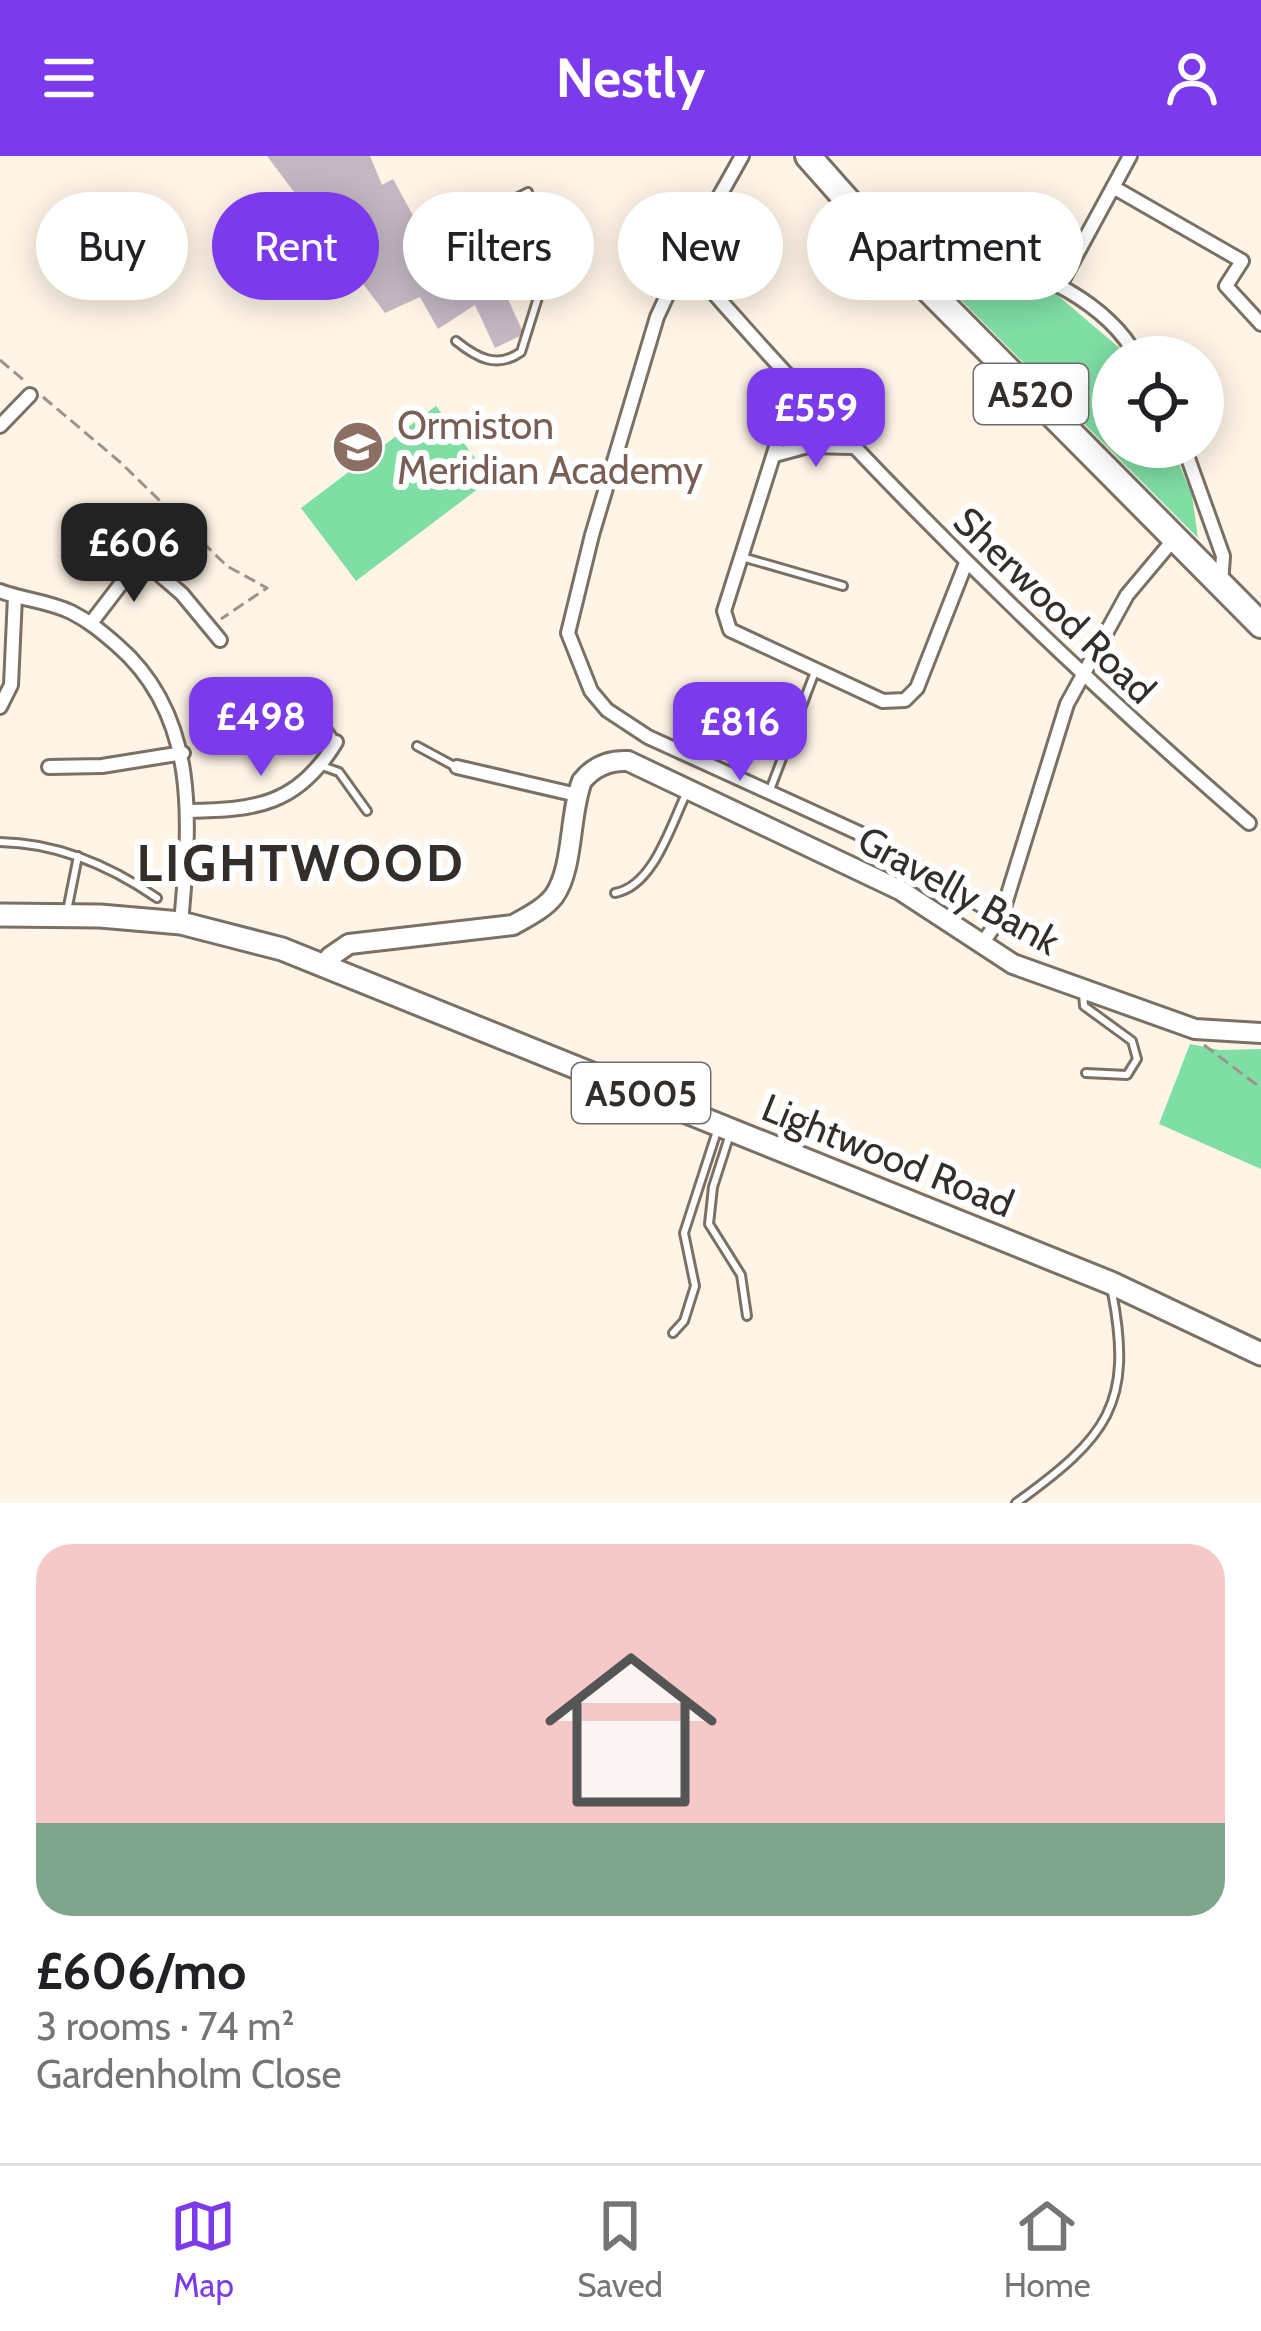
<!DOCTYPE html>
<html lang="en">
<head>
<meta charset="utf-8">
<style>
	:root { --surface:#fff; --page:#f2f2f2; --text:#202124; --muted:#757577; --line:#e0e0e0; --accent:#7c3aed }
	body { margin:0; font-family:Cabin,sans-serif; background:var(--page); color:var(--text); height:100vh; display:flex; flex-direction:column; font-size:45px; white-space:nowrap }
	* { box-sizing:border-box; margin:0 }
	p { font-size:39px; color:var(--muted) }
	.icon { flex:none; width:66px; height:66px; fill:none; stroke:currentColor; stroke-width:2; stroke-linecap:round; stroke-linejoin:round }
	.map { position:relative; height:1347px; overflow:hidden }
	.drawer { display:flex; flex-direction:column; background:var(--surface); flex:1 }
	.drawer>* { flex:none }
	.guide { position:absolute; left:36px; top:36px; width:1191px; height:108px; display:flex; gap:24px }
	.controls { position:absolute; left:1092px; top:180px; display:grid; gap:24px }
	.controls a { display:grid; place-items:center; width:132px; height:132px; border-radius:50%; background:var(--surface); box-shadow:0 6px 30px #0003; font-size:60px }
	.price { position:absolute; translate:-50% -102px; padding:0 27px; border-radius:24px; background:var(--accent); color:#fff; font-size:39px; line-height:78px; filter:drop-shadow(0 3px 6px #0008) }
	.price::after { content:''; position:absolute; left:50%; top:72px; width:36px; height:27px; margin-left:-18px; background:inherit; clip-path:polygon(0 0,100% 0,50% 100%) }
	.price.selected { background:#222; color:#fff }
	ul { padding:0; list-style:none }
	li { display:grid; align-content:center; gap:24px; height:636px; padding:0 36px }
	li span { display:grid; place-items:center; height:372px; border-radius:36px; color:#555 }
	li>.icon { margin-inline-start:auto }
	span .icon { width:216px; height:216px; fill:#fffc; stroke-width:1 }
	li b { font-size:51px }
	.tag { padding:0 42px; border-radius:54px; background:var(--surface); box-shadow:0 6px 30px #0003; font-size:42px; line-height:108px }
	.tag.selected { background:var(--accent); color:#fff }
	header { display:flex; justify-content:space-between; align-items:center; height:156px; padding:0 36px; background:var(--accent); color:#fff; font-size:54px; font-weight:700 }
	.tab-bar { display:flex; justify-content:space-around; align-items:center; height:168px; border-top:3px solid var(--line); background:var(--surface); font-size:33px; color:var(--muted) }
	.tab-bar a { display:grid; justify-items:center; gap:6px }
	.tab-bar .selected { color:var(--accent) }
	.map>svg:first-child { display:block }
	.green { fill:#7fdea4 }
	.building { fill:#c4b7c2 }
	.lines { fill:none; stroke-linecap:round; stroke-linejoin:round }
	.lane-casing { stroke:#7a7064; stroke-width:12 }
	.street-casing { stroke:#7a7064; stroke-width:18 }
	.secondary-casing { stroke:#7a7064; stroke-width:24 }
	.primary-casing { stroke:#7a7064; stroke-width:27 }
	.highway-casing { stroke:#7a7064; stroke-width:30 }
	.path { stroke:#9c948a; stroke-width:3; stroke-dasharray:12 6; stroke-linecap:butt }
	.lane { stroke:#fff; stroke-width:6 }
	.street { stroke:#fff; stroke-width:12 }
	.secondary { stroke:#fff; stroke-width:18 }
	.primary { stroke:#fff; stroke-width:21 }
	.highway { stroke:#fff; stroke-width:24 }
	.labels { text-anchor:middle; stroke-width:12; stroke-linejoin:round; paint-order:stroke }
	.shield { fill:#fff; stroke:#706d69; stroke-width:3 }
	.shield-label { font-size:36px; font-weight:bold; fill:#332e29 }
	.education-label { font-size:39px; fill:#785e54; stroke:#fff; text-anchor:start }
	.street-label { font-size:39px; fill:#332e29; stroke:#fff }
	.district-label { font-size:51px; font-weight:bold; letter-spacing:3px; fill:#332e29; stroke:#fff }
</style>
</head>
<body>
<header><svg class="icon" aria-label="menu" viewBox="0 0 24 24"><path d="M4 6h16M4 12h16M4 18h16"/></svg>Nestly<svg class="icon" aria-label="person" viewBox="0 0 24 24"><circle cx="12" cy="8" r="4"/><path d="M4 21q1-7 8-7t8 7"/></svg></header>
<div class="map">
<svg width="1261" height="1347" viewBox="0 0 1261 1347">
	<rect width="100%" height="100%" fill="#fff4e6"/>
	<path class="green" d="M956 104 1000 113 1055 137 1123 195 1126 201H1113V291H1172L1192 339 1198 382 923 106Z
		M436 250 491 323 356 425 301 352Z
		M1190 888 1220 894 1261 893V1013L1159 968Z"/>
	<path class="building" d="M267 0H370L382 29 393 23 422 76 450 61 464 89 515 65 540 122 522 130 514 116 499 124 524 178 495 192 475 149 438 173 420 141 385 157Z"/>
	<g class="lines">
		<g class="lane-casing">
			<path id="lane" d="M473 64 528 36
				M456 185C477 202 497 213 521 196L560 71
				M742 401 843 430
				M295 550 321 563 336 586
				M417 590 456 611
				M322 610 339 616 367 655
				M770 634 816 513
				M0 686C58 687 109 709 157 742
				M615 737C654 730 671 668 687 636
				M67 755 78 700
				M1083 837 1084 850 1132 885 1137 903 1127 919 1086 917
				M730 978 713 1031 709 1068 741 1119 747 1160
				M673 1177 684 1165 695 1130 684 1077 718 972
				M1016 1347C1107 1281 1134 1249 1112 1136"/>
		</g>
		<g class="street-casing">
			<path id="street" d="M742 0 684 103 657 161 592 379 568 477 591 535 607 554 648 581 861 678 1001 761
				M1113 31 1242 105 1226 130 1261 168
				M684 103C859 305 1047 492 1249 667
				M909 114C918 105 928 97 940 94 952 91 965 96 976 99 1036 113 1107 146 1137 201
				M1060 129 1130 0
				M795 231 724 455 730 474 883 545 905 544 917 532 966 407
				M0 270 30 239
				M1184 291 1223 400 1221 428
				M775 299 808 290 852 291
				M74 372 108 374 182 438 220 484
				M0 435C24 444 48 445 71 456 89 465 102 476 117 489 200 561 190 667 181 767
				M91 467 140 403
				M0 551 11 529 15 440
				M49 611 102 610 183 597
				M457 611 577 639
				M188 655C256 654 298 649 336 586
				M981 789 1001 761 1067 548 1127 439 1174 383"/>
		</g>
		<g class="secondary-casing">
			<path id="secondary" d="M325 809 330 801 349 788 513 769C527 761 544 753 554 740 574 712 569 658 582 625 594 610 609 604 628 605L900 734 1013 808 1195 873 1261 877"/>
		</g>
		<g class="primary-casing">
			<path id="primary" d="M0 759 100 760 181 767 282 793 1111 1127 1261 1198"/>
		</g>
		<g class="highway-casing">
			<path id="highway" d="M808 0 909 114 1261 469"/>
		</g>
		<path class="path" d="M0 204 27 227
			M43 241 120 306 227 410 267 432 221 463
			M1204 889 1261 932"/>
		<use href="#lane" class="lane"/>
		<use href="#street" class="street"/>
		<use href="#secondary" class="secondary"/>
		<use href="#primary" class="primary"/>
		<use href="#highway" class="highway"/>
	</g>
	<defs>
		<g id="school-disc" transform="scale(2.7)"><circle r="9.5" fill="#8d6e63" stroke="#fff"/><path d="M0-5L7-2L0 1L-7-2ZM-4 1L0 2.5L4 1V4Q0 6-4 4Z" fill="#fff"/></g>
	</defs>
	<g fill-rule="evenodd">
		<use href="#school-disc" x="358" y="291"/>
	</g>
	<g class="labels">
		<g class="shield">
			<rect x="974" y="208" width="114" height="60" rx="9"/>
			<rect x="572" y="907" width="138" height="60" rx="9"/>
		</g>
		<g class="shield-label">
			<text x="1031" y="251">A520</text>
			<text x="641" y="950">A5005</text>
		</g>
		<g class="education-label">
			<text x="397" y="283">Ormiston<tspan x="397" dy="45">Meridian Academy</tspan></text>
		</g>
		<g class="street-label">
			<text transform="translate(1055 449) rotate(44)" y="14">Sherwood Road</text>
			<text transform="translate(959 734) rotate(29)" y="14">Gravelly Bank</text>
			<text transform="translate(888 999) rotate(22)" y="14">Lightwood Road</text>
		</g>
		<g class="district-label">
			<text x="301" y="725">LIGHTWOOD</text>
		</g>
	</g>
</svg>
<div class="controls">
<a><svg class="icon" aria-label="locate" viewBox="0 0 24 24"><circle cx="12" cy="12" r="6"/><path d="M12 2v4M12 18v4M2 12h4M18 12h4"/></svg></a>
</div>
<b class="price" style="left:816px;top:314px">£559</b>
<b class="price selected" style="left:134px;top:449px">£606</b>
<b class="price" style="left:261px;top:623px">£498</b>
<b class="price" style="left:740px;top:628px">£816</b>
<div class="guide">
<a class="tag">Buy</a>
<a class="tag selected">Rent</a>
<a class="tag">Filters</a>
<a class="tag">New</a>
<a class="tag">Apartment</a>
</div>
</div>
<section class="drawer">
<ul>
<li><span style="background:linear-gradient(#f6c9c9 75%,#7fa58c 0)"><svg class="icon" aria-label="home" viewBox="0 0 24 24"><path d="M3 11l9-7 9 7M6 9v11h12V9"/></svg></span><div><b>£606/mo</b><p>3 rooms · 74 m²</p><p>Gardenholm Close</p></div></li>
</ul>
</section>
<nav class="tab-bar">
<a class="selected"><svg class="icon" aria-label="map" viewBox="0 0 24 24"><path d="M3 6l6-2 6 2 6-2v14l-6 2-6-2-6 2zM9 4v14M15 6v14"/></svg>Map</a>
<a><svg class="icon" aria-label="saved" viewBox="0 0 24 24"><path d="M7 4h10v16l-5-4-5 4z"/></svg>Saved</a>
<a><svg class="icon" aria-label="home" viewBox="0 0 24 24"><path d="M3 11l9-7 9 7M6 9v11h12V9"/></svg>Home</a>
</nav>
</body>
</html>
